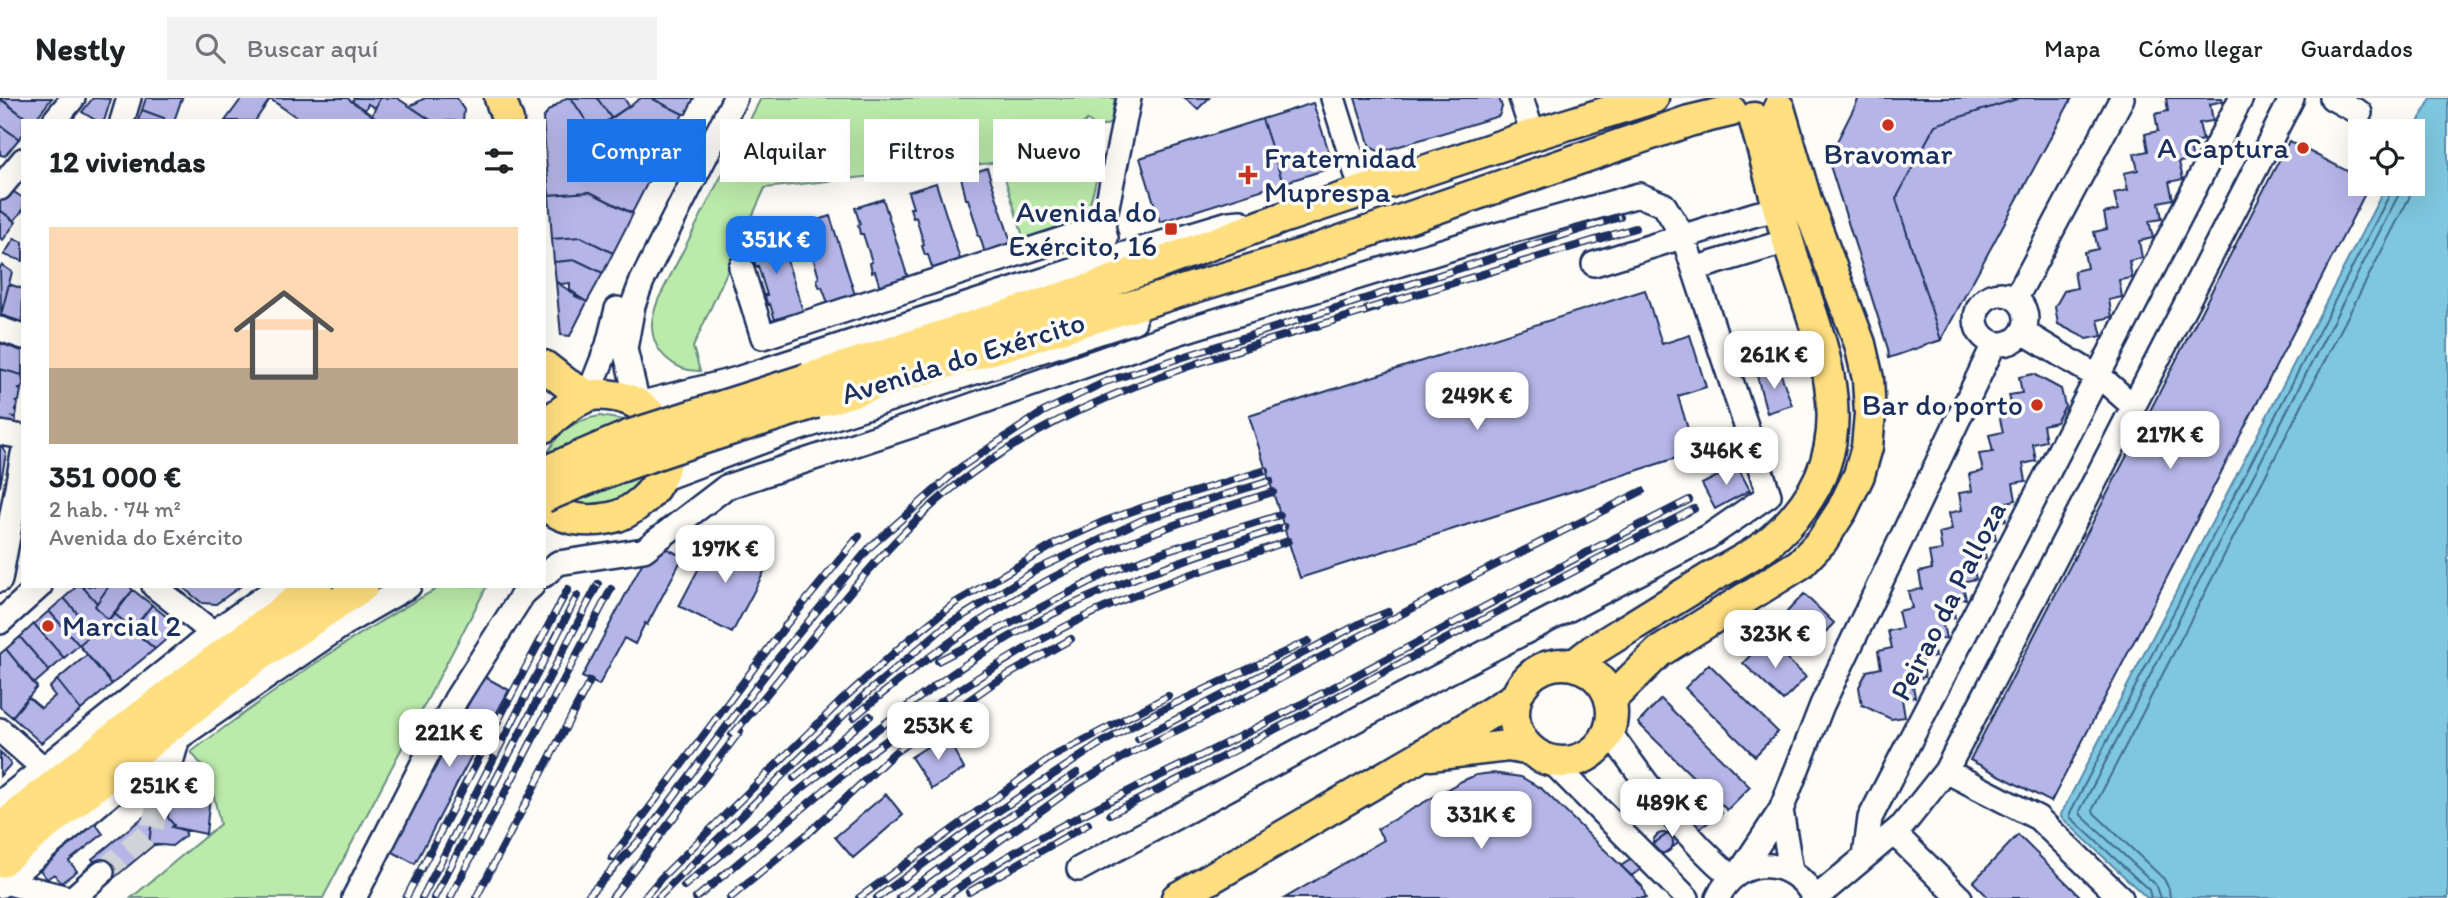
<!DOCTYPE html>
<html lang="es">
<head>
<meta charset="utf-8">
<style>
	:root { --surface:#fff; --page:#f2f2f2; --text:#202124; --muted:#757577; --line:#e0e0e0; --accent:#1a73e8 }
	body { margin:0; font-family:Itim,sans-serif; background:var(--page); color:var(--text); height:100vh; display:flex; flex-direction:column; font-size:26px; white-space:nowrap }
	* { box-sizing:border-box; margin:0 }
	p { font-size:23px; color:var(--muted) }
	.icon { flex:none; width:38px; height:38px; fill:none; stroke:currentColor; stroke-width:2; stroke-linecap:round; stroke-linejoin:round }
	.map { position:relative; flex:1; overflow:hidden }
	.details { position:absolute; left:21px; top:21px; width:525px; height:469px; display:flex; flex-direction:column; background:var(--surface); border-radius:0px; box-shadow:0 7px 28px #0002 }
	.details>* { flex:none }
	.banner { position:absolute; left:567px; top:21px; width:665px; height:63px; display:flex; gap:14px }
	.controls { position:absolute; left:2348px; top:21px; display:grid; gap:14px }
	.controls a { display:grid; place-items:center; width:77px; height:77px; border-radius:0px; background:var(--surface); box-shadow:0 7px 28px #0002; font-size:35px }
	.price { position:absolute; translate:-50% -60px; padding:0 16px; border-radius:14px; background:#fff; color:#222; font-size:23px; line-height:46px; filter:drop-shadow(0 2px 4px #0008) }
	.price::after { content:''; position:absolute; left:50%; top:42px; width:21px; height:16px; margin-left:-10px; background:inherit; clip-path:polygon(0 0,100% 0,50% 100%) }
	.price.current { background:var(--accent); color:#fff }
	ul { padding:0; list-style:none }
	li { display:grid; align-content:center; gap:14px; height:371px; padding:0 28px }
	li span { display:grid; place-items:center; height:217px; border-radius:0px; color:#555 }
	li>.icon { margin-inline-start:auto }
	span .icon { width:126px; height:126px; fill:#fffc; stroke-width:1 }
	li b { font-size:30px }
	h2 { display:flex; justify-content:space-between; align-items:center; height:84px; padding:0 28px; font-size:30px }
	.tag { padding:0 24px; border-radius:0px; background:var(--surface); box-shadow:0 7px 28px #0002; font-size:24px; line-height:63px }
	.tag.current { background:var(--accent); color:#fff }
	header { display:flex; align-items:center; gap:42px; box-sizing:border-box; height:98px; padding:0 35px; background:var(--surface); border-bottom:2px solid var(--line) }
	header strong { font-size:33px }
	nav { display:flex; gap:38px; margin-inline-start:auto; font-size:24px }
	.search { width:490px; height:63px; background:var(--page); display:flex; align-items:center; gap:18px; box-sizing:border-box; padding:0 24px; border-radius:0px; color:var(--muted); font-size:26px }
	.map>svg:first-child { display:block }
	.green { fill:#bbebaa; stroke:#6b8d84; stroke-width:2 }
	.water { fill:#7ec7de; stroke:#568aab; stroke-width:2 }
	.lines { fill:none; stroke-linecap:round; stroke-linejoin:round }
	.shore { stroke:#436c91; stroke-width:2 }
	.building { fill:#b5b6e7; stroke:#1b2f5e; stroke-width:2 }
	.minor-tunnel { stroke:#d0d3d8; stroke-width:23; stroke-dasharray:23 11; stroke-linecap:butt }
	.minor-casing { stroke:#1b2f5e; stroke-width:28 }
	.major-casing { stroke:#1b2f5e; stroke-width:35 }
	.minor { stroke:#fdfcf7; stroke-width:23 }
	.major { stroke:#ffdf80; stroke-width:30 }
	.rail-casing { stroke:#1b2f5e; stroke-width:8 }
	.rail { stroke:#fdfcf7; stroke-width:5; stroke-dasharray:16; stroke-linecap:butt }
	.major-bridge-casing { stroke:#1b2f5e; stroke-width:35; stroke-linecap:butt }
	.major-bridge { stroke:#ffdf80; stroke-width:30 }
	.poi-dot { fill:#c8321e; stroke:#fdfcf7; stroke-width:2.5 }
	.labels { text-anchor:middle; stroke-width:7; stroke-linejoin:round; paint-order:stroke }
	.poi-label { font-size:30px; fill:#1b2f5e; stroke:#fdfcf7; text-anchor:end }
	.street-label { font-size:30px; fill:#1b2f5e; stroke:#fdfcf7 }
</style>
</head>
<body>
<header>
<strong>Nestly</strong>
<div class="search"><svg class="icon" aria-label="search" viewBox="0 0 24 24"><circle cx="10" cy="10" r="6"/><path d="M15 15l6 6"/></svg>Buscar aquí</div>
<nav><a>Mapa</a><a>Cómo llegar</a><a>Guardados</a></nav>
</header>
<div class="map">
<svg width="2448" height="800" viewBox="0 0 2448 800">
	<rect width="100%" height="100%" fill="#fdfcf7"/>
	<filter id="ink" filterUnits="userSpaceOnUse"><feTurbulence type="fractalNoise" baseFrequency=".0143" numOctaves="2"/><feDisplacementMap in="SourceGraphic" scale="14" xChannelSelector="R" yChannelSelector="G"/><feConvolveMatrix kernelMatrix="1 2 1 2 8 2 1 2 1" color-interpolation-filters="sRGB"/></filter>
	<g filter="url(#ink)">
		<path class="green" d="M761 0H1115L1111 25C1101 30 1095 30 1087 22L1075 34 1093 52 1098 75 1085 125 1025 145 1000 64 765 90 693 249 700 273C675 274 653 254 652 229 651 221 655 211 658 202Z
			M600 318 629 323 644 373C628 404 599 412 567 404L545 361C555 335 573 322 600 318Z
			M442 488H487L323 800H131L220 726 209 676 191 654C272 594 353 536 442 488Z"/>
		<path class="water" d="M2431 0H2448V800H2147L2060 718 2387 86H2413V34Z"/>
		<g class="lines">
			<path class="shore" d="M2151 800 2149 792 2070 719V715L2392 92V86
				M2160 800 2155 786 2081 717 2080 713 2399 96 2401 86
				M2170 800 2169 791 2164 781 2094 715 2093 711 2409 100 2412 86"/>
		</g>
		<path class="building" d="M0 0H52L34 23H30Z
			M93 0 111 1 104 23H97L82 14Z
			M146 0H182L174 23H165L164 20 142 12Z
			M242 0H347L380 23H302L270 1 255 23H225Z
			M354 0H380L375 10 368 6 365 12 352 4Z
			M380 0H397L432 23H380L372 17Z
			M425 0H457L464 12 463 23H432L410 8Z
			M566 0H571L593 33 641 0H651L683 16 632 115 590 94 549 97 543 21 548 13Z
			M571 0H597L611 20 593 33Z
			M624 0 629 8 611 20 597 0Z
			M651 0H694L686 16H683Z
			M1184 0H1209L1198 11Z
			M1355 0H1499L1502 9 1499 18 1380 54 1370 49Z
			M1859 0H2020L1935 27 1896 101 1941 242 1889 260 1888 251 1828 61Z
			M2020 0H2072L1941 242 1896 101 1935 27Z
			M2166 0H2222L2223 3 2210 6 2213 23 2199 25 2203 42 2189 45 2193 62 2179 64 2183 81 2169 84 2173 101 2159 104 2162 121 2149 123 2153 140 2139 143 2142 160 2129 163 2132 180 2119 182 2122 199 2109 202 2112 219 2098 222 2102 238 2087 241 2058 226 2055 209 2064 193 2077 190 2074 173 2087 170 2084 154 2098 151 2094 134 2107 131 2104 115 2118 112 2114 95 2128 92 2124 75 2138 72 2134 56 2148 53 2145 36 2158 33 2155 16 2168 13Z
			M0 1 30 23H23V36L19 41 0 27Z
			M1313 5 1334 69 1283 85 1262 21Z
			M142 12 164 20 165 23H138Z
			M1262 21 1283 85 1160 124 1140 60Z
			M0 27 19 41 5 58 0 57Z
			M2289 43 2361 80V86H2370L2051 704 1970 662Z
			M987 70 1012 147 985 155 980 139 977 137 978 133 968 101H966L961 79Z
			M936 85 961 164 933 172 928 157H925L922 148 924 147 916 119 913 120 910 110H913L908 94Z
			M8 90 23 100V112L14 123 0 112V100Z
			M590 94 633 116 613 155 581 139 552 141 549 97Z
			M883 101 908 180 880 189 875 173 872 174 871 169 870 165 872 164 863 136H860L859 131 858 127 860 126 855 110Z
			M0 112 16 124 3 142 0 140Z
			M830 118 855 197 828 205 822 189 820 190 818 186 817 181 819 180 811 152 808 153 805 143 808 142 803 127Z
			M778 134 803 213 775 222 770 206 768 207 766 202 765 197H767L758 168 756 169 753 160 755 159 750 143Z
			M581 139 613 155 603 175 576 162 554 164 552 141Z
			M14 141 23 144V163L4 157Z
			M576 162 603 175 587 204 575 198 576 196 570 192V185L561 186 556 184 554 164Z
			M2 167 12 174 1 217 0 169Z
			M556 184 587 204 570 238 561 237Z
			M9 186 23 191 22 224 1 217Z
			M1645 192 1662 246 1690 237 1706 289 1678 298 1695 354 1300 480 1249 318Z
			M0 245 22 253V277L0 271Z
			M0 271 22 277 23 286 21 291H18L21 292 19 303 16 304 18 305 17 311 14 312H17L16 318 13 319 16 320 15 326H0Z
			M1779 271 1792 307 1767 315 1757 278Z
			M2033 276 2061 291 2065 308 2056 324 2043 327 2046 343 2033 346 2036 363 2023 366 2026 383 2013 385 2016 402 2003 405 2006 422 1993 425 1996 442 1983 444 1986 461 1972 464 1976 481 1962 484 1966 501 1952 503 1955 520 1942 523 1946 540 1932 543 1935 559 1922 562 1925 579 1912 582 1915 599 1902 601 1905 619 1891 621 1862 607 1859 589 1867 573 1881 570 1878 553 1892 550 1888 533 1902 530 1898 513 1912 510 1908 493 1922 491 1919 474 1932 471 1929 454 1942 452 1939 435 1952 432 1949 415 1962 412 1959 395 1972 393 1969 376 1983 373 1979 356 1993 354 1989 337 2003 334 1999 317 2013 314 2009 297 2022 295 2019 279Z
			M0 345 6 355 0 389Z
			M1737 368 1750 392 1715 411 1702 386Z
			M711 447 729 456 733 449 747 456 752 447 773 457 732 535 679 508Z
			M668 451 683 459 647 527 645 525 635 546 624 540 599 587 582 579 646 458Z
			M77 488H82L97 505 95 508 108 522 94 534 64 500Z
			M82 488H109L97 505Z
			M109 488H129L133 492 108 522 95 508Z
			M181 488H241L216 506 202 505Z
			M133 492 152 507 133 531 115 516Z
			M1804 496 1834 525 1811 549 1781 520Z
			M64 500 94 534 79 547 49 513Z
			M152 507 172 523 175 534 155 551 132 532Z
			M49 513 79 547 64 560 34 526Z
			M115 516 155 551 112 586 79 547Z
			M34 526 64 560 49 573 20 539Z
			M20 539 49 573 34 586 6 551Z
			M1766 541 1806 579 1783 603 1743 565Z
			M6 551 37 589 12 619 0 609V556Z
			M87 557 112 586 81 612 57 582Z
			M1709 566 1778 634 1755 658 1685 590Z
			M483 578 509 592 487 633 485 632 415 766 391 753 423 693 418 690 438 653 443 655Z
			M57 582 81 612 41 645 12 619 28 599 41 610 55 598 49 590Z
			M1661 601 1750 689 1727 712 1638 625Z
			M946 637 964 671 932 691 911 659Z
			M0 654 11 666 0 678Z
			M1492 675 1521 679 1542 691 1642 788 1646 800H1285L1384 742 1377 731 1462 683 1476 677Z
			M173 684 211 688 206 736 172 729 174 727 168 720 171 686Z
			M171 686 168 720 174 727 172 729 186 733 185 738 172 748 149 746 155 699Z
			M886 696 903 717 853 760 835 739Z
			M1714 704 1722 715 1631 778 1621 768Z
			M153 711 149 746H155L110 783 92 761Z
			M95 725 103 736 69 763 77 773 61 785 54 776 47 781 40 772Z
			M1653 745a10 10 0 1 1 20 0a10 10 0 1 1-20 0Z
			M2018 737 2082 800H1989L1973 784Z"/>
		<g class="lines">
			<path class="minor-tunnel" d="M102 774 151 733 163 693"/>
			<g class="minor-casing">
				<path id="minor" d="M735 0 642 183 633 207 625 251 638 306 734 282 1112 160 1229 125 1241 124
					M1333 0 1362 93
					M1521 0 1533 37
					M2332 0 2360 15
					M54 23 73 0
					M122 23 129 0
					M0 90 23 62
					M1106 140 1103 128 1129 0
					M1594 166 1756 116 1778 111
					M741 169 763 239 1103 128
					M1694 171 1788 143
					M1976 221a25 25 0 1 1 50 0a25 25 0 1 1-50 0Z
					M2016 200 2122 0
					M0 231 23 239
					M2023 234 2106 284 2133 308
					M588 298 608 247 617 211
					M0 335 23 339
					M659 382 785 335 1134 223
					M544 477 558 465 644 452 726 389 959 312 1180 234 1475 143 1639 97 1664 107 1683 138 1769 397 1708 439 1365 617 1079 771
					M0 482 23 356
					M154 488 213 535
					M0 524 40 488
					M0 632 43 670
					M1608 632C1646 685 1682 737 1732 779
					M1550 662 1687 800
					M1946 673 2038 720 2121 800
					M163 693 178 640
					M0 705 213 535 280 488
					M1781 712 1791 773
					M1894 735 1960 800
					M1865 759 1870 720 2241 0
					M1740 774 1781 712 1822 607 1994 246
					M5 784 67 800
					M0 788 178 640 350 522 409 488
					M73 800 102 774
					M354 800 456 601 523 496 532 488
					M1718 800C1737 756 1794 758 1814 800
					M1816 800 1903 727 1946 673 2292 0"/>
			</g>
			<g class="major-casing">
				<path id="major" d="M500 0 508 23
					M544 268 567 286 588 298
					M807 281 1093 190 1279 121 1533 37 1653 0
					M815 305 1306 155 1689 23 1731 13
					M544 329C556 317 573 304 588 298 598 295 610 297 620 299 671 312 681 370 642 403 633 411 622 418 610 420 586 425 563 422 544 406
					M1514 615a49 49 0 1 1 98 0a49 49 0 1 1-98 0Z
					M1574 567 1592 553C1629 530 1667 506 1705 483 1728 469 1756 457 1776 438 1872 350 1824 257 1791 153 1777 109 1767 64 1754 20
					M1610 602 1659 554 1800 466 1822 443 1842 412 1859 377 1867 349 1870 316 1868 281 1860 246 1806 102 1779 10
					M1430 657 1508 648 1531 652
					M0 731C103 646 208 565 317 488
					M0 764 254 561 363 488
					M1177 800 1419 659 1516 599"/>
			</g>
			<use href="#minor" class="minor"/>
			<use href="#major" class="major"/>
			<g class="rail-casing">
				<path id="rail" d="M1367 211 1635 130
					M938 563 1109 474 1168 452 1280 417
					M854 619C909 573 965 530 1027 494 1100 451 1192 419 1273 394
					M732 637C798 562 853 481 926 413 1049 299 1220 258 1376 210
					M1138 641 1361 525 1388 514
					M794 680 870 618
					M1110 716C1307 618 1498 511 1694 411
					M612 760 786 527 859 438
					M684 788C752 731 820 674 891 621 926 594 961 568 999 545 1090 491 1185 461 1284 429
					M969 794 1088 726
					M406 800 525 571 568 491
					M422 800 577 498
					M434 800 598 486
					M450 800 611 491
					M476 800 590 583
					M586 800 648 733 774 565 871 448 961 369 1043 314 1105 284 1620 119
					M612 800 740 633
					M644 800 661 780 840 604 906 544 955 505 1057 445 1105 423 1144 409 1266 372
					M658 800 861 600 943 530 1038 471 1142 422 1270 383
					M696 800C756 751 814 699 875 651 932 608 994 567 1057 533 1129 494 1211 470 1288 443
					M730 800 811 733 894 655 992 586 1071 541
					M859 800 1050 660 1168 598
					M877 800 965 735 1098 647 1159 613 1308 543
					M899 800 1012 717 1077 675
					M920 800 1078 686 1127 657 1253 595 1462 484 1642 393
					M944 800C1039 732 1148 685 1252 632 1398 556 1542 476 1689 402"/>
			</g>
			<use href="#rail" class="rail"/>
			<g class="major-bridge-casing">
				<path id="major-bridge" d="M544 374 628 338 807 281
					M544 399C632 361 724 334 815 305"/>
			</g>
			<use href="#major-bridge" class="major-bridge"/>
		</g>
	</g>
	<g class="poi-dot">
		<circle cx="1888" cy="27" r="7"/>
		<circle cx="2303" cy="50" r="7"/>
		<path d="M1244.5 66.5h7v7h7v7h-7v7h-7v-7h-7v-7h7z"/>
		<rect x="1164" y="124" width="14" height="14" rx="3.5"/>
		<circle cx="2037" cy="307" r="7"/>
		<circle cx="48" cy="528" r="7"/>
	</g>
	<g class="labels">
		<g class="poi-label">
			<text x="2289" y="60">A Captura</text>
			<text x="1888" y="66" text-anchor="middle">Bravomar</text>
			<text x="1264" y="70" text-anchor="start">Fraternidad<tspan x="1264" dy="34">Muprespa</tspan></text>
			<text x="1157" y="124">Avenida do<tspan x="1157" dy="34">Exército, 16</tspan></text>
			<text x="2023" y="317">Bar do porto</text>
			<text x="62" y="538" text-anchor="start">Marcial 2</text>
		</g>
		<g class="street-label">
			<text transform="translate(963 260) rotate(-17)" y="10">Avenida do Exército</text>
			<text transform="translate(1948 503) rotate(-63)" y="10">Peirao da Palloza</text>
		</g>
	</g>
</svg>
<div class="controls">
<a><svg class="icon" aria-label="locate" viewBox="0 0 24 24"><circle cx="12" cy="12" r="6"/><path d="M12 2v4M12 18v4M2 12h4M18 12h4"/></svg></a>
</div>
<b class="price current" style="left:776px;top:178px">351K €</b>
<b class="price" style="left:1774px;top:293px">261K €</b>
<b class="price" style="left:1477px;top:334px">249K €</b>
<b class="price" style="left:2170px;top:373px">217K €</b>
<b class="price" style="left:1726px;top:389px">346K €</b>
<b class="price" style="left:725px;top:487px">197K €</b>
<b class="price" style="left:1775px;top:572px">323K €</b>
<b class="price" style="left:938px;top:664px">253K €</b>
<b class="price" style="left:449px;top:671px">221K €</b>
<b class="price" style="left:164px;top:724px">251K €</b>
<b class="price" style="left:1672px;top:741px">489K €</b>
<b class="price" style="left:1481px;top:753px">331K €</b>
<div class="banner">
<a class="tag current">Comprar</a>
<a class="tag">Alquilar</a>
<a class="tag">Filtros</a>
<a class="tag">Nuevo</a>
</div>
<section class="details">
<h2>12 viviendas<svg class="icon" aria-label="filters" viewBox="0 0 24 24"><path d="M4 7h16M4 17h16"/><circle cx="9" cy="7" r="2"/><circle cx="15" cy="17" r="2"/></svg></h2>
<ul>
<li><span style="background:linear-gradient(#ffd9b3 65%,#b9a48a 0)"><svg class="icon" aria-label="home" viewBox="0 0 24 24"><path d="M3 11l9-7 9 7M6 9v11h12V9"/></svg></span><div><b>351 000 €</b><p>2 hab. · 74 m²</p><p>Avenida do Exército</p></div></li>
</ul>
</section>
</div>
</body>
</html>
